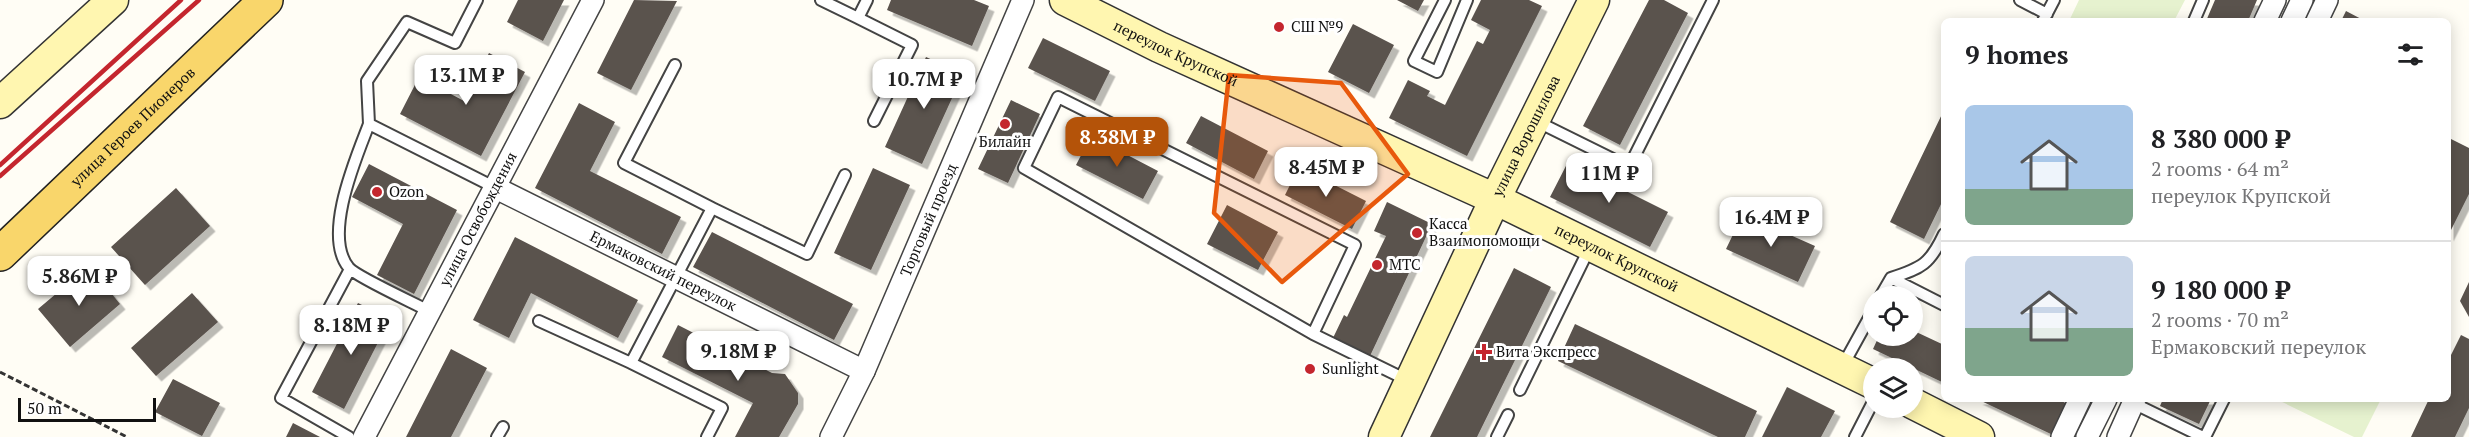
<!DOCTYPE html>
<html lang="en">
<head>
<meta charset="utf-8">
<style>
	:root { --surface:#fff; --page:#f2f2f2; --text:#202124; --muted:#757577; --line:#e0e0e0; --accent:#b45309 }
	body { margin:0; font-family:"PT Serif",serif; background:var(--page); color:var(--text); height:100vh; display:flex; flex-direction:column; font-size:22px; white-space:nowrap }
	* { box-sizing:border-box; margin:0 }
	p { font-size:20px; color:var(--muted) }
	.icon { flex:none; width:33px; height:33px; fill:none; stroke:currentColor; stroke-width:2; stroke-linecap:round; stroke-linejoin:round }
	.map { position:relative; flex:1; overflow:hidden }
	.sheet { position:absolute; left:1941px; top:18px; width:510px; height:384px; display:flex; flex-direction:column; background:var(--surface); border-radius:9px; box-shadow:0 3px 15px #0003 }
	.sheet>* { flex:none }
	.buttons { position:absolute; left:1863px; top:286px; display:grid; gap:12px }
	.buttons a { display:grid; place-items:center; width:60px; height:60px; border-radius:50%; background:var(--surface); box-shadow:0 3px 15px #0003; font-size:30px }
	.scale { position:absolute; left:18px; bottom:15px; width:138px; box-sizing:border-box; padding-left:6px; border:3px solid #111; border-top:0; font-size:16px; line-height:21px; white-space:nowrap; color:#111; -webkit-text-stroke:4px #fff; paint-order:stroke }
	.price { position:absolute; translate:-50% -51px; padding:0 14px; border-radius:12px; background:#fff; color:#222; font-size:20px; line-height:39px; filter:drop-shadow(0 2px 3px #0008) }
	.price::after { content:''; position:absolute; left:50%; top:36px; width:18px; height:14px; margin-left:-9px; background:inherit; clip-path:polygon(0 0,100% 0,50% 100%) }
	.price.selected { background:var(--accent); color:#fff }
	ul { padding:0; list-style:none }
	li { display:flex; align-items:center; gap:18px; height:150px; padding:0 24px }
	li+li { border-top:2px solid var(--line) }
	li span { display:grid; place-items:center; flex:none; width:168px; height:120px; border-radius:9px; color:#555 }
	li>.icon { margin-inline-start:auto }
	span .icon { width:72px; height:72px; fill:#fffc; stroke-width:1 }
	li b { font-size:26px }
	h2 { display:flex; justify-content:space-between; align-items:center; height:72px; padding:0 24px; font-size:26px }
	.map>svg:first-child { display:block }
	.pitch { fill:#e6f2cf }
	.building { fill:#5a524d; filter:url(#shadow) }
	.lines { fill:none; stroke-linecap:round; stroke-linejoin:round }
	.lane-casing { stroke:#444; stroke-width:14 }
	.street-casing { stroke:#444; stroke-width:24 }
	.secondary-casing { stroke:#333; stroke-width:33 }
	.primary-casing { stroke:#222; stroke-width:36 }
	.path { stroke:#333; stroke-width:3; stroke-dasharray:6 3; stroke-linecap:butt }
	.lane { stroke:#fff; stroke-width:10 }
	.street { stroke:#fff; stroke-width:21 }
	.secondary { stroke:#fff6b0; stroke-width:30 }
	.primary { stroke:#f9d66b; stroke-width:33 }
	.rail { stroke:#c4262e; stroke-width:4.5 }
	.marked { fill:#e8590c; fill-opacity:0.2; stroke:#e8590c; stroke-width:4.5; stroke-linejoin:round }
	.poi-dot { fill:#c4262e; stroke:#fff; stroke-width:2 }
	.labels { text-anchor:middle; stroke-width:6; stroke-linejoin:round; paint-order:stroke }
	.poi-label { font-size:15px; fill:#111; stroke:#fff; text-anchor:start }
	.street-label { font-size:15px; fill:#111; stroke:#fff }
</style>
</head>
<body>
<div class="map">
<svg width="2469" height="437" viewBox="0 0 2469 437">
	<defs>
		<filter id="shadow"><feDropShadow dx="5.5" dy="5.5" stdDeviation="0" flood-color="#0004"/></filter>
	</defs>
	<rect width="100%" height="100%" fill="#fffdf5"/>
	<path class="pitch" d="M2079 0H2185L2174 21H2069Z
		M2381 399 2362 437H2354L2278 400Z"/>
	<path class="building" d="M518 0H564L543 41 507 22Z
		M634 0 677 1 631 90 597 73Z
		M891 0H974L989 6 972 46 887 10Z
		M1397 0H1424L1418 11Z
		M1481 0H1529L1542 6 1467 156 1389 118 1408 80 1430 91 1427 96 1445 105 1477 41 1483 44 1490 30 1471 20Z
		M1649 0H1664L1688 13 1620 145 1583 126Z
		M2215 0H2257L2248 21H2206Z
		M2346 11 2365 21H2341Z
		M1353 24 1394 45 1369 93 1328 72Z
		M1043 38 1110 71 1095 101 1028 68Z
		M489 53 525 72 481 156 400 114 419 77 464 101Z
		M926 57 963 74 922 164 885 147Z
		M1011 100 1040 114 1008 183 978 169Z
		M579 103 615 122 590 171 681 217 662 254 535 188Z
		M1944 110V198L1924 239 1890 222Z
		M1201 116 1268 151 1254 179 1186 143Z
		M1091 136 1158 171 1143 199 1076 165Z
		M2451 139 2469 148V194L2448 236V145Z
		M1568 162 1668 212 1650 247 1550 197Z
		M369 164 457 210 414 294 377 275 403 224 352 197Z
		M1299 167 1366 201 1352 229 1285 195Z
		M873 168 910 185 871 270 834 253Z
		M176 188 210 226 145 285 111 247Z
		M1387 202 1432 224 1370 356 1333 338 1344 315 1347 317 1386 236 1374 231Z
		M1227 205 1278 232 1258 270 1207 244Z
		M1743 214 1815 246 1798 282 1726 249Z
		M712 232 853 304 834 340 693 267Z
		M515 237 638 300 618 338 531 293 509 338 473 320Z
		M89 266 120 304 70 347 38 309Z
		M1514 268 1551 287 1477 437H1430Z
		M2469 282V317L2460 301Z
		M192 293 218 322 156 376 131 348Z
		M358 303 390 319 344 409 312 392Z
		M1575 324 1757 411 1745 437H1718L1558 361Z
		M678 325 772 373 785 374 798 393V404L779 437H735L753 403 662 357Z
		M1912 330 1944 345V383L1873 349 1879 336H1912Z
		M2461 335 2469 339V408L2455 437H2411L2429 399H2448V361Z
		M451 349 487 368 451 437H406Z
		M173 379 220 403 202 436 155 412Z
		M1787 387 1835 411 1821 437H1762Z
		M1977 399H2057L2068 404 2053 435Z
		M2163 399H2211L2199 424 2160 406Z
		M293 423 320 437H286Z"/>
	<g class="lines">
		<g class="lane-casing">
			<path id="lane" d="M477 0 455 43 407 22 367 81 369 124 494 187
				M821 0 858 18 867 0
				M1445 0 1414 61 1437 72 1467 0
				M2020 0 2047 14
				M858 18 912 45 874 121
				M2043 21 2054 0
				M2194 21 2203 0
				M675 65 624 163 712 208
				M1536 121 1629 167 1713 0
				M369 124C356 158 322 236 349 268 357 277 414 303 429 311
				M1891 278 1944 305
				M1880 297 1891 278C1922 268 1930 264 1944 234
				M539 321 631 363 712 208 807 254 845 175
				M1313 334 1024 168 1058 97 1355 245 1313 334 1407 380
				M631 363 722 408 707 437
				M1842 367 1874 309
				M1520 390 1589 249
				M2133 403 2203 437
				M349 437 281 398 350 269
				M497 437 503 427
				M1497 437 1508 415
				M1855 437 1874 400
				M2205 437 2224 399"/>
		</g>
		<g class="street-casing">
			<g id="street">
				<path d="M2265 21 2275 0"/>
				<path d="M2292 21 2302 0"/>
				<path d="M2317 21 2327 0"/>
				<path id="s1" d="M494 187 864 371"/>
				<path id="s2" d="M364 437 593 0"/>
				<path id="s3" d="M831 437 864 371 1023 0"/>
				<path d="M2062 437 2080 399"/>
				<path d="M2087 437 2106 399"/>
				<path d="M2118 437 2135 399"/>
			</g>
		</g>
		<g class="secondary-casing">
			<g id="secondary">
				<path id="s4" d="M1065 0 1159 47 1495 199 1874 384"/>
				<path d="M0 103 113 0"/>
				<path d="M1912 403 1979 437"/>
				<path id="s5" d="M1384 437 1495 199 1594 0"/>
			</g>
		</g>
		<g class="primary-casing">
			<g id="primary">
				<path id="s6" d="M0 254 266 0"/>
			</g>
		</g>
		<path class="path" d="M0 372 127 437"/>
		<use href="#lane" class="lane"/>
		<use href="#street" class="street"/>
		<use href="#secondary" class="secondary"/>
		<use href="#primary" class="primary"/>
		<path class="rail" d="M0 165 181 0
			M0 176 199 0"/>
	</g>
	<path class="marked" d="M1229 75 1341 83 1408 174 1282 282 1214 213Z"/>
	<g class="poi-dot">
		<circle cx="1279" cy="27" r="6"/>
		<circle cx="1005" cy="124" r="6"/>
		<circle cx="377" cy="192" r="6"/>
		<circle cx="1417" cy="233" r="6"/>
		<circle cx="1377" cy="265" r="6"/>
		<path d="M1481 343h6v6h6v6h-6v6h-6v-6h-6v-6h6z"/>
		<circle cx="1310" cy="369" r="6"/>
	</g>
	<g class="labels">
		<g class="poi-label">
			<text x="1291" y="32">СШ №9</text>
			<text x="1005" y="147" text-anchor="middle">Билайн</text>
			<text x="389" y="197">Ozon</text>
			<text x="1429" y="229">Касса<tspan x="1429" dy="17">Взаимопомощи</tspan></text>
			<text x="1389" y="270">МТС</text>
			<text x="1496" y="357">Вита Экспресс</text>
			<text x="1322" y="374">Sunlight</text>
		</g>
		<g class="street-label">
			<text dy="5" stroke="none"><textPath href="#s4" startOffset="123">переулок Крупской</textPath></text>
			<text dy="5" stroke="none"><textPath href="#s6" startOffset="184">улица Героев Пионеров</textPath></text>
			<text dy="5" stroke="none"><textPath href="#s5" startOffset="333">улица Ворошилова</textPath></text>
			<text dy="5" stroke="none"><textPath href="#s2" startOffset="246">улица Освобождения</textPath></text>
			<text dy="5" stroke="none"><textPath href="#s3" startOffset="238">Торговый проезд</textPath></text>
			<text dy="5" stroke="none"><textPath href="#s4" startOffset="609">переулок Крупской</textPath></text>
			<text dy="5" stroke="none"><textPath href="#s1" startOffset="189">Ермаковский переулок</textPath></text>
		</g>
	</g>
</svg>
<div class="buttons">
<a><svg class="icon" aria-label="locate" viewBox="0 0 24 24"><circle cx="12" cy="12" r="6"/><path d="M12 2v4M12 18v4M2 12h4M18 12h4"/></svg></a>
<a><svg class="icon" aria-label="layers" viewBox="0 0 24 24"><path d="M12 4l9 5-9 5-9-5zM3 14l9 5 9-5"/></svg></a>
</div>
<div class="scale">50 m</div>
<b class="price" style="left:466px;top:106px">13.1M ₽</b>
<b class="price" style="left:924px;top:110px">10.7M ₽</b>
<b class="price selected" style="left:1117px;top:168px">8.38M ₽</b>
<b class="price" style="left:1326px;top:198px">8.45M ₽</b>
<b class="price" style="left:1609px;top:204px">11M ₽</b>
<b class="price" style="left:1771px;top:248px">16.4M ₽</b>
<b class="price" style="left:79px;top:307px">5.86M ₽</b>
<b class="price" style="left:351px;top:356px">8.18M ₽</b>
<b class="price" style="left:738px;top:382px">9.18M ₽</b>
<section class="sheet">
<h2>9 homes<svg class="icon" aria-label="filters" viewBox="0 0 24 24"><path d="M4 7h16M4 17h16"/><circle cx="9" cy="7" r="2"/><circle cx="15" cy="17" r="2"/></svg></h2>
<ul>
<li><span style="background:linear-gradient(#a9c7e8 70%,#7fa58c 0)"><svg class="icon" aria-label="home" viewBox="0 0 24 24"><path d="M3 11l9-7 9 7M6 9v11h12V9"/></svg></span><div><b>8 380 000 ₽</b><p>2 rooms · 64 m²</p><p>переулок Крупской</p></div></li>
<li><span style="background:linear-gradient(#c9d6e8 60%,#7fa58c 0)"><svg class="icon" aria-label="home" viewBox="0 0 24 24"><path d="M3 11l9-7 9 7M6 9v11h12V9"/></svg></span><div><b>9 180 000 ₽</b><p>2 rooms · 70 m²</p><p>Ермаковский переулок</p></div></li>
</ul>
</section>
</div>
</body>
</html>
